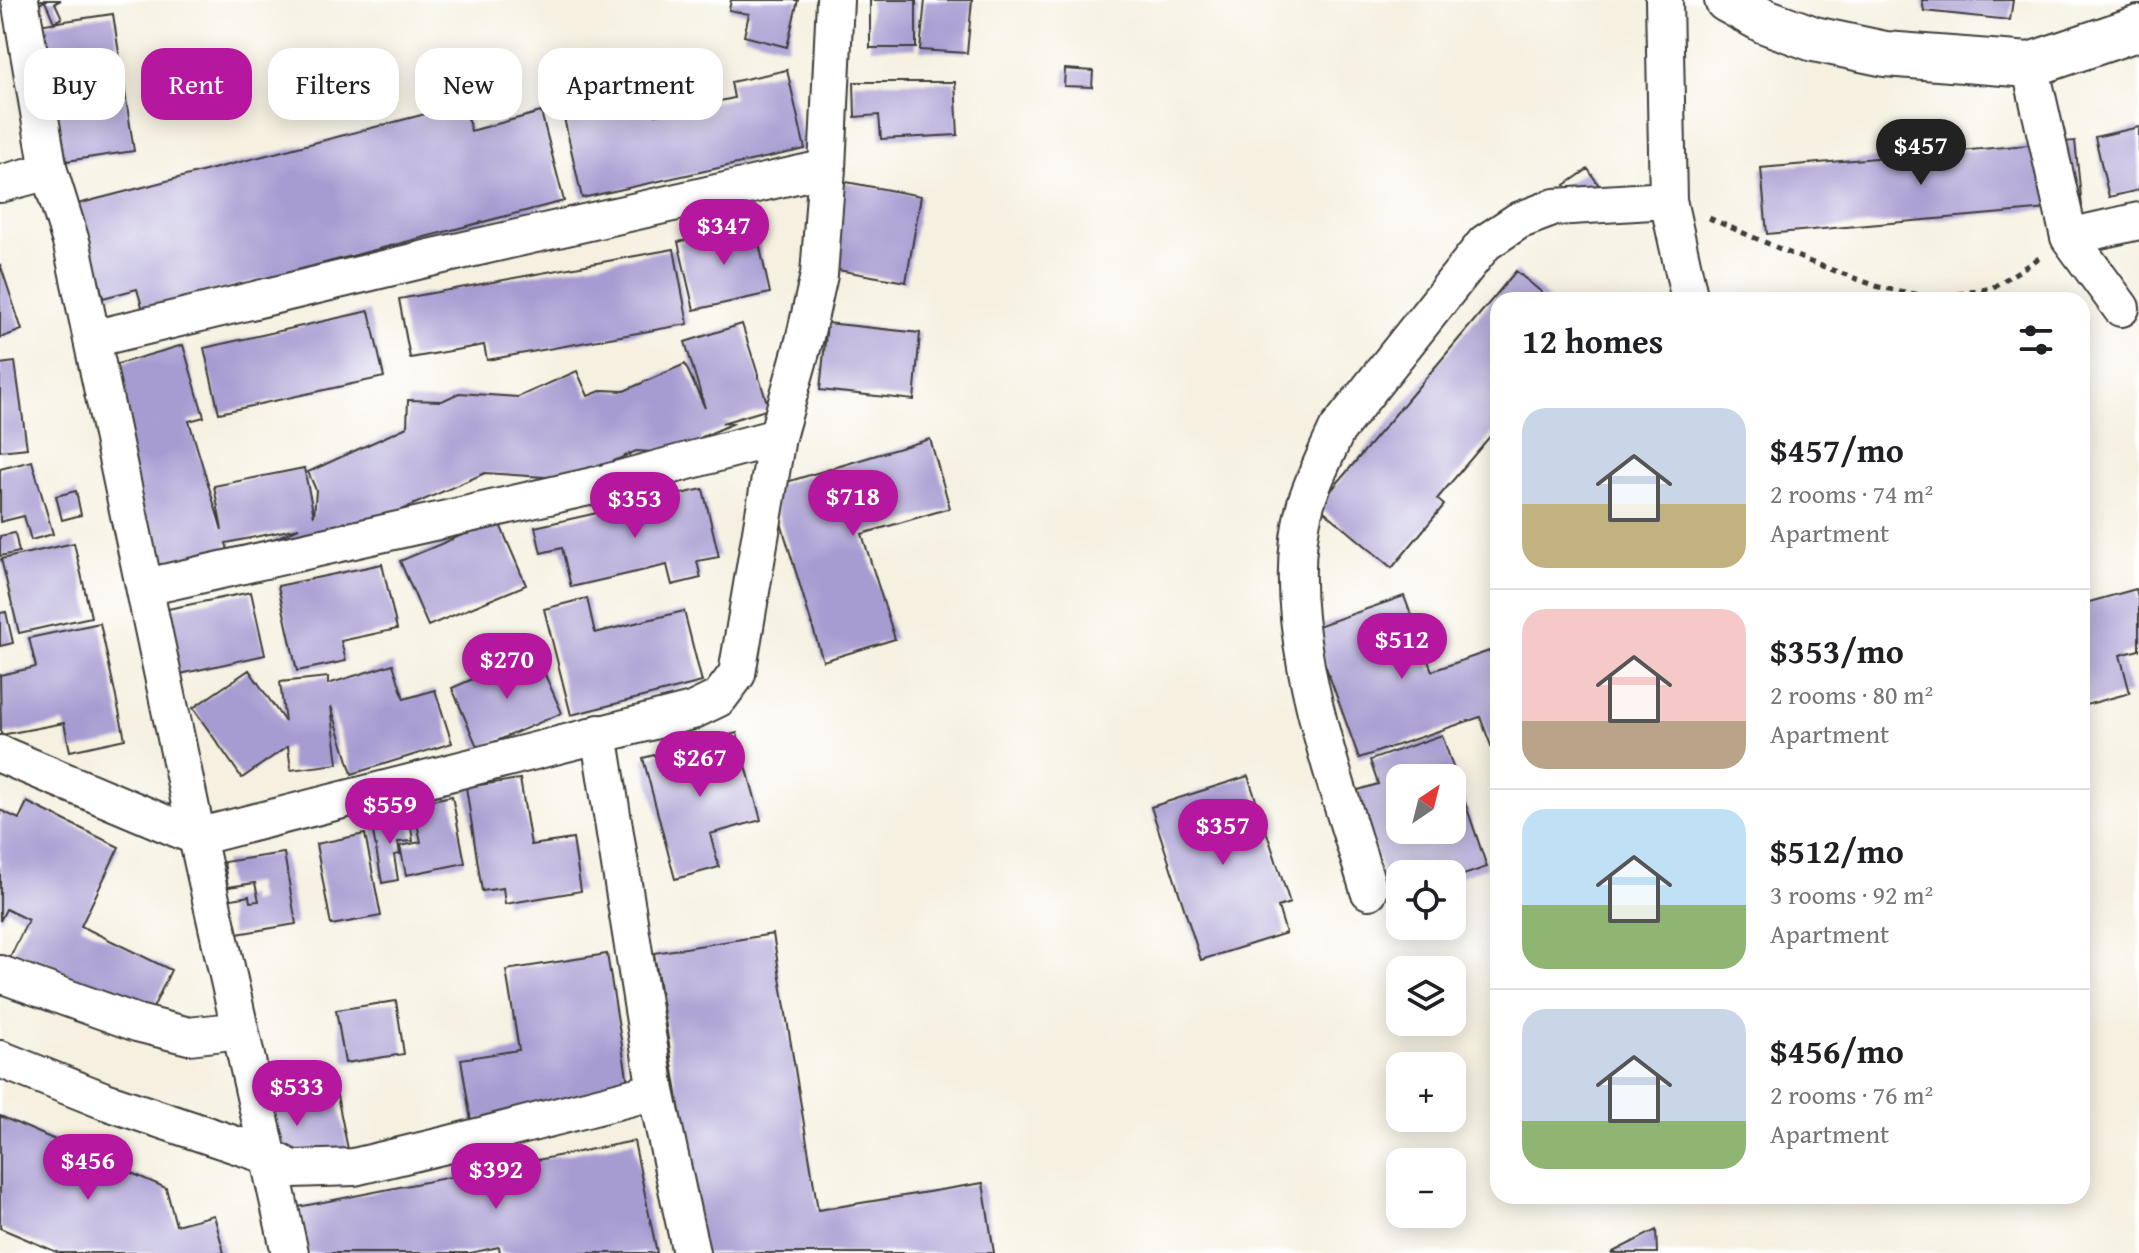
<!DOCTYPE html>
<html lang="en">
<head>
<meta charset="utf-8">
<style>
	:root { --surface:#fff; --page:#f6f6f6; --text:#202124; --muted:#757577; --line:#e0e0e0; --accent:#b5179e }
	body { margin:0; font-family:"Gentium Book Plus",serif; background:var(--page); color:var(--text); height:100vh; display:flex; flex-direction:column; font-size:30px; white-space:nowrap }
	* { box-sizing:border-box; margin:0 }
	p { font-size:26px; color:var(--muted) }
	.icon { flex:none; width:44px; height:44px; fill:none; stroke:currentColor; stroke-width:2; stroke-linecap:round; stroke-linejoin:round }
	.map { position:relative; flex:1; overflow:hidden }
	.sheet { position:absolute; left:1490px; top:292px; width:600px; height:912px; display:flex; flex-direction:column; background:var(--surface); border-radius:24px; box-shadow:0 4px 20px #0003 }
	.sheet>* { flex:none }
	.guide { position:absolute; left:24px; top:48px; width:760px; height:72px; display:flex; gap:16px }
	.needle { width:52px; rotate:35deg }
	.fabs { position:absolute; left:1386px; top:764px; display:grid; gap:16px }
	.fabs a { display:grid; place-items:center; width:80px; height:80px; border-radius:16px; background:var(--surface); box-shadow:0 4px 20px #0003; font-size:40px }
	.price { position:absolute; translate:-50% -68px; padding:0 18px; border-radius:28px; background:var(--accent); color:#fff; font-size:26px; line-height:52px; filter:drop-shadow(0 2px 4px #0008) }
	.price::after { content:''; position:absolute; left:50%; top:48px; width:24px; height:18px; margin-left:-12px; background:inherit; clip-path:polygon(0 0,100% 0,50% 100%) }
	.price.selected { background:#222; color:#fff }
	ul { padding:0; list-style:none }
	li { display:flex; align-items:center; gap:24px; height:200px; padding:0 32px }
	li+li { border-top:2px solid var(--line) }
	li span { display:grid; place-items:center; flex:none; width:224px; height:160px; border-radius:24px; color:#555 }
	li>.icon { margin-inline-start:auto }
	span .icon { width:96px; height:96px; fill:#fffc; stroke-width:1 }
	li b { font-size:34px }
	h2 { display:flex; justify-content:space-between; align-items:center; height:96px; padding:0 32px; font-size:34px }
	.tag { padding:0 28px; border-radius:24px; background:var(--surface); box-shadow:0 4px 20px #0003; font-size:28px; line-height:72px }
	.tag.selected { background:var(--accent); color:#fff }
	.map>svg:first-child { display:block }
	.building { fill:#a79cd1; fill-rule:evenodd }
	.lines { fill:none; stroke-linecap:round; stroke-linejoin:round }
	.minor-casing { stroke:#3d3c39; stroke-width:40 }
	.tertiary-casing { stroke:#3d3c39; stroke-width:48 }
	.path { stroke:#3d3c39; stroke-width:5; stroke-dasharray:6 6; stroke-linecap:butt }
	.minor { stroke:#fff; stroke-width:36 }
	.tertiary { stroke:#fff; stroke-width:44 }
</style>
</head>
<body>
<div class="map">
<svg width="2139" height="1253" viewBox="0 0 2139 1253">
	<rect width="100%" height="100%" fill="#fff"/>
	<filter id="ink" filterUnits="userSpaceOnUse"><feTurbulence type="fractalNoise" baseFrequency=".0125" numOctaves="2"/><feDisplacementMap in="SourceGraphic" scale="16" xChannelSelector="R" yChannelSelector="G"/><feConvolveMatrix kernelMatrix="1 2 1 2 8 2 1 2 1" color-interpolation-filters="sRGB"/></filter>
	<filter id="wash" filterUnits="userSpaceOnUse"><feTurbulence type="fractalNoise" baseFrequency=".006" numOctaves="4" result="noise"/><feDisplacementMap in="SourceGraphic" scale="32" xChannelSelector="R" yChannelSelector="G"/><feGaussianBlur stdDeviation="1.8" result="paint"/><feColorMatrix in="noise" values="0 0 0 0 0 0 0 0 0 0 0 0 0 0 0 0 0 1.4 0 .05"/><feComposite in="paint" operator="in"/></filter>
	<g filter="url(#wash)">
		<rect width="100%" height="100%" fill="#f5f0e0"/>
		<g id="blocks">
			<path class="building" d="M37 0H61L55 3 62 18 54 22 45 1 39 4Z
				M731 0H798L787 47 744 36 749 14 729 10Z
				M870 0H916V48H870Z
				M925 0H972L967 53 920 50Z
				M1922 0H2013L2010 20 1924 11Z
				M113 14 134 151 46 164 24 27Z
				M1065 69 1093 71 1092 87 1064 86Z
				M787 70 805 149 582 198 564 118 652 98 656 115 734 98 731 82Z
				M854 82H955L958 135 881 139 879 115 855 117Z
				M464 104 471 131 541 112 564 201 143 310 137 289 103 298 88 237 74 205Z
				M2139 127V190L2109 197 2095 137Z
				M2075 141 2082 206 1767 234 1761 168Z
				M1588 169 1602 190 1578 205 1565 185Z
				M841 181 921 196 906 282 826 268Z
				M755 225 770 293 694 310 678 242Z
				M674 249 688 324 487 360 484 345 410 358 399 299Z
				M0 264 22 330 0 338Z
				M1516 271 1551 300H1498V427L1437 499 1444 505 1392 568 1318 506Z
				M369 311 384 377 219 413 204 348Z
				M827 323 920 333 914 400 820 390Z
				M742 324 769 409 722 423 732 424 702 437 701 455 636 451 574 479 485 473 321 545 269 541 299 528 226 543 231 561 147 584 87 373 183 345 204 417 189 421 222 530 214 486 304 468 314 516 316 490 308 472 407 427 408 400 442 401 459 393 518 397 577 371 588 396 603 390 624 391 685 364 705 408 685 342Z
				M15 362 27 448 0 451V364Z
				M930 439 950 508 862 534 895 639 823 661 770 487Z
				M32 461 53 534 31 540 24 516 0 522V469Z
				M703 489 719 557 697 561 701 578 672 585 667 565 571 587 562 548 541 553 535 527Z
				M76 491 81 515 62 520 56 496Z
				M498 520 526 585 428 626 400 561Z
				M15 533 19 552 0 556V536Z
				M74 543 91 617 19 633 1 559Z
				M382 564 397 629 341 641 346 661 297 671 278 586Z
				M2136 589 2139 601V650L2120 655 2130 693 2082 706V604Z
				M251 592 265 655 176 675 163 610Z
				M1404 596 1432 671 1498 648V764L1480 717 1359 758 1312 628Z
				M587 598 595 633 684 611 702 682 571 715 544 609Z
				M6 612 13 643 0 646V613Z
				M100 623 125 739 70 751 64 723 1 735 0 675 36 667 29 638Z
				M535 652 562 713 478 749 452 688Z
				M393 664 404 699 435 690 452 743 352 774 331 706 338 764 291 770 288 746 242 778 193 708 249 670 285 722 280 682 328 677V684Z
				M737 733 761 820 710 834 719 867 675 879 643 758Z
				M1442 735 1487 867 1452 879V874H1400V897L1392 900 1355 791 1378 784 1370 760ZM1400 778H1452V830H1400Z
				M1248 776 1290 903 1278 907 1286 933 1201 960 1151 807Z
				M520 779 531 845 573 839 581 891 505 904 503 888 482 891 466 787Z
				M452 796 465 863 406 875 400 846 421 842 413 804Z
				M27 802 119 847 81 926 171 970 145 1025 9 960 28 920 6 909 0 921V810L19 819Z
				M410 820 413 841 398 842 400 854 394 855 398 880 382 883 372 826Z
				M365 834 381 916 331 925 316 844Z
				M284 853 296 924 231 935 226 900 249 896 250 902 259 901 255 883 228 887 224 862Z
				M773 934 818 1210 983 1183 994 1253H703L654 953Z
				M607 954 630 1095 471 1121 461 1059 519 1050 506 970Z
				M396 1001 404 1054 345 1063 336 1010Z
				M334 1081 350 1159 269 1176 238 1101Z
				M0 1116 166 1188 176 1225 214 1215 224 1253H59L0 1228Z
				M634 1141 657 1253H500L499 1247 470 1253H302L293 1208Z
				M1656 1230 1657 1253H1611Z"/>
		</g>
	</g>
	<g filter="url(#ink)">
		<use href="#blocks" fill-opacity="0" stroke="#3d3c39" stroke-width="2"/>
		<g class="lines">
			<g class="minor-casing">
				<path id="minor" d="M20 0 49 171 72 245 197 837 290 1253
					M1664 0 1668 200 1690 300
					M2030 65 2069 237 2121 308
					M0 184 49 171
					M2069 237 2139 221
					M92 339 434 257 827 168
					M146 587 606 483 777 437
					M599 733 656 1091 691 1253
					M0 754 197 837 692 711 719 698 737 674 777 437 804 341 819 275 827 168 835 0
					M1369 891C1336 779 1273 618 1306 503 1314 478 1326 454 1337 430L1485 243 1518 221 1555 207 1668 200
					M0 974 137 1023 189 1036 240 1030
					M0 1059 105 1101 266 1155 292 1169 354 1167 446 1145 656 1091"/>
			</g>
			<g class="tertiary-casing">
				<path id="tertiary" d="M1727 0 1765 21 1814 39 1885 54 2030 65 2139 28"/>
			</g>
			<path class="path" d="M1709 218 1808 261 1879 287 1936 298 1992 288 2039 258"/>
			<use href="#minor" class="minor"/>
			<use href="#tertiary" class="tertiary"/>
		</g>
	</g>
</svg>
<div class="fabs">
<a><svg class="needle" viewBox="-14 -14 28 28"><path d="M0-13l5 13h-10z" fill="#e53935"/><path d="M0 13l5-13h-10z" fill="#757577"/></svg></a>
<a><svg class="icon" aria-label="locate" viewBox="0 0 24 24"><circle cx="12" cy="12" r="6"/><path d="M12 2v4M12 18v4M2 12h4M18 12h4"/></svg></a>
<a><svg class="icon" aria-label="layers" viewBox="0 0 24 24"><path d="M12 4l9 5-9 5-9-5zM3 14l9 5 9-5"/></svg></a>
<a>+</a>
<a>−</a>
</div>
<b class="price selected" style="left:1921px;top:187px">$457</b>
<b class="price" style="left:724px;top:267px">$347</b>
<b class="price" style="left:853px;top:538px">$718</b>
<b class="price" style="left:635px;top:540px">$353</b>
<b class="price" style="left:1402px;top:681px">$512</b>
<b class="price" style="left:507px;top:701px">$270</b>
<b class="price" style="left:700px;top:799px">$267</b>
<b class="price" style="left:390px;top:846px">$559</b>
<b class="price" style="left:1223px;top:867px">$357</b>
<b class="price" style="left:297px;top:1128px">$533</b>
<b class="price" style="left:88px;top:1202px">$456</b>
<b class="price" style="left:496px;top:1211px">$392</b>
<div class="guide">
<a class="tag">Buy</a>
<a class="tag selected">Rent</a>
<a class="tag">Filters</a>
<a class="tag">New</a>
<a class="tag">Apartment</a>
</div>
<section class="sheet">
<h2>12 homes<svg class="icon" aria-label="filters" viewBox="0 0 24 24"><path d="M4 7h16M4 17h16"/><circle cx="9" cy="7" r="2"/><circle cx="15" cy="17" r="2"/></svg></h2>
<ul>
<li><span style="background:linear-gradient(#c9d6e8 60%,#c2b280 0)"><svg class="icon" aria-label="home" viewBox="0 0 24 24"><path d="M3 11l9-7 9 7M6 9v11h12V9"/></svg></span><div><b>$457/mo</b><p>2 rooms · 74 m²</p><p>Apartment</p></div></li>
<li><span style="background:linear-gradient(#f6c9c9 70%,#b9a48a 0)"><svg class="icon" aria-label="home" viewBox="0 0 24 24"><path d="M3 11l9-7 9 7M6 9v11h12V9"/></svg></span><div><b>$353/mo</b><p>2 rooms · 80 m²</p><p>Apartment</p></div></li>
<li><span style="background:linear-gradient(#bfe0f5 60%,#8fb573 0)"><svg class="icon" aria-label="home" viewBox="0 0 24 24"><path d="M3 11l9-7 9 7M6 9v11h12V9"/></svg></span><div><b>$512/mo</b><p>3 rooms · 92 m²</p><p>Apartment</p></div></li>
<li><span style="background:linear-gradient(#c9d6e8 70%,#8fb573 0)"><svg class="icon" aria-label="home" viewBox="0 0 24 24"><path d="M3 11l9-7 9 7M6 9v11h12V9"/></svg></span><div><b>$456/mo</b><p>2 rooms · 76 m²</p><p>Apartment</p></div></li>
</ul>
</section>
</div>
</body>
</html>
